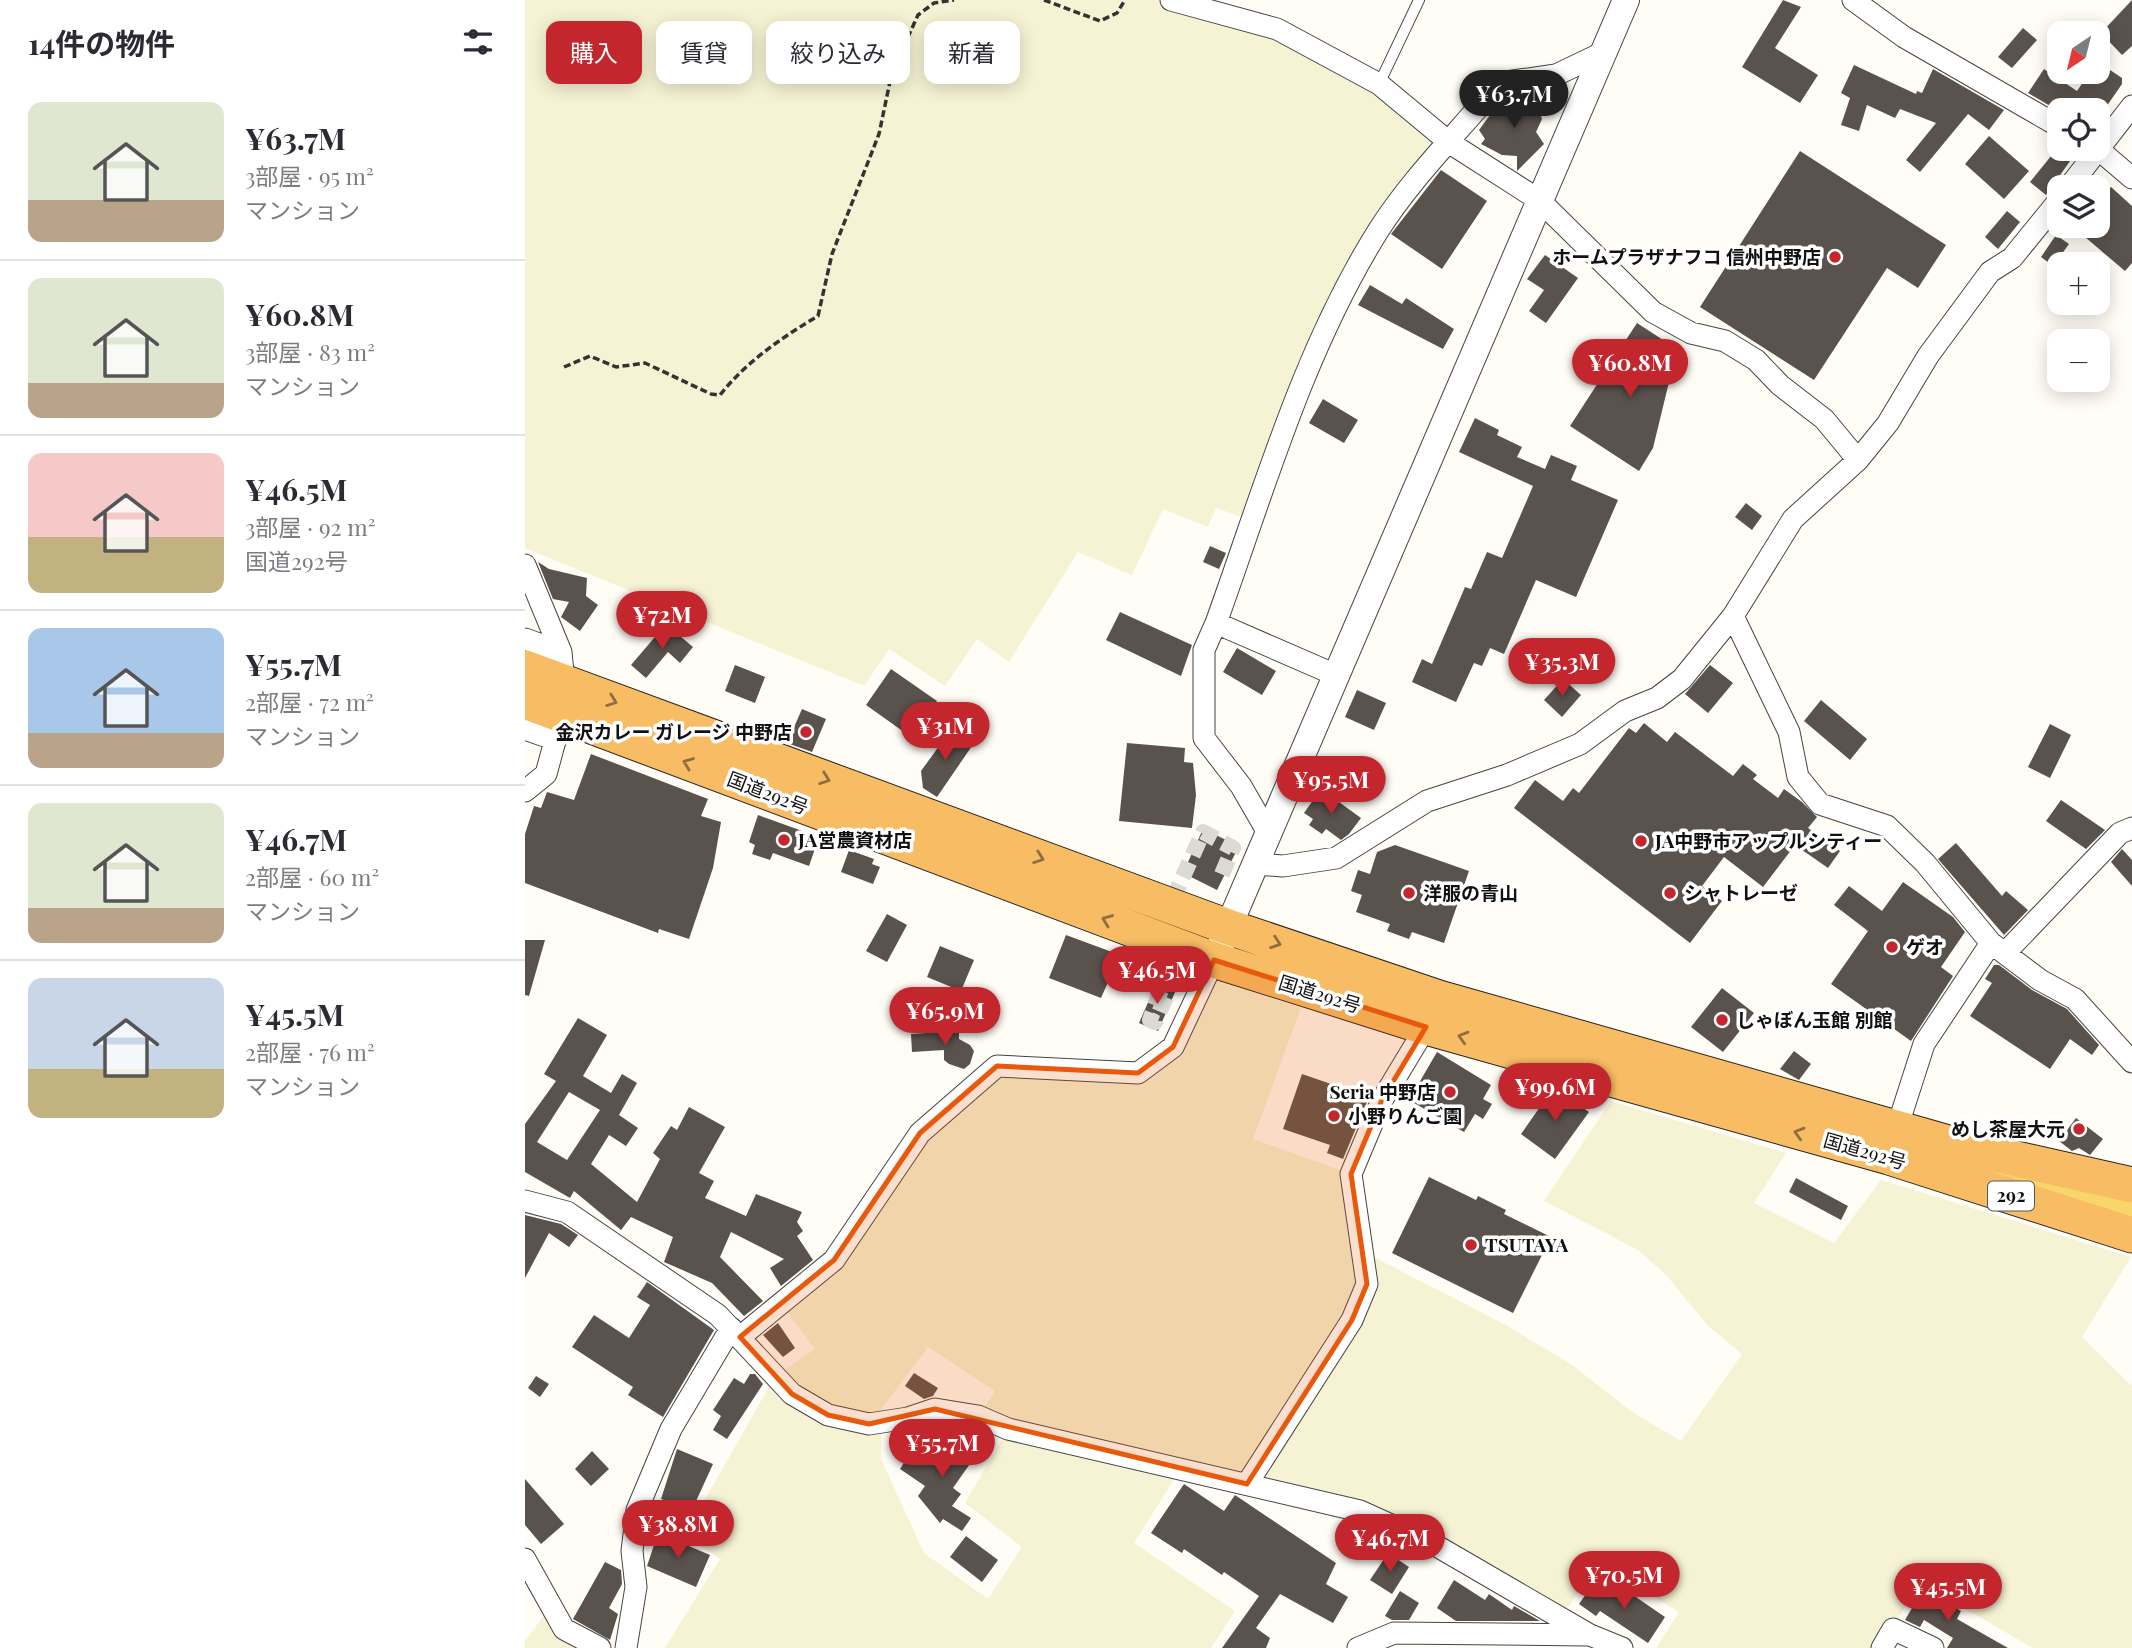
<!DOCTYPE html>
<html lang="ja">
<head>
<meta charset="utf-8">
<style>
	:root { --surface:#fff; --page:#f7f7f7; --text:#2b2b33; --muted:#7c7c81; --line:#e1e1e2; --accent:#c4262e }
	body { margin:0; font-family:"Playfair Display","Noto Sans JP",serif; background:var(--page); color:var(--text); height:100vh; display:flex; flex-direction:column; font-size:26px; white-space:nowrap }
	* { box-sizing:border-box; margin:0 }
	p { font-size:23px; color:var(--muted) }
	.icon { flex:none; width:38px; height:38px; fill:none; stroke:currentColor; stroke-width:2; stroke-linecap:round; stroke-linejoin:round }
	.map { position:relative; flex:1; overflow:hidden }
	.drawer { display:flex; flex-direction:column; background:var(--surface); width:525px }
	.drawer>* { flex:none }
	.hud { position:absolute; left:21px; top:21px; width:665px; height:63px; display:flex; gap:14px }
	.needle { width:46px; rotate:215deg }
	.controls { position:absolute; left:1522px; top:21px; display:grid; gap:14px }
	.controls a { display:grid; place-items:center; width:63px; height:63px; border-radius:14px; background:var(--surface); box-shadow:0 4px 18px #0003; font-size:35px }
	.price { position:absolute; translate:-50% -60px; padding:0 16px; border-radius:24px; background:var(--accent); color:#fff; font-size:23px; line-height:46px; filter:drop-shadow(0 2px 4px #0008) }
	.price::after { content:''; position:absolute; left:50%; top:42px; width:21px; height:16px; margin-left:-10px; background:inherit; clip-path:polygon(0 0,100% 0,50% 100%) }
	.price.selected { background:#222; color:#fff }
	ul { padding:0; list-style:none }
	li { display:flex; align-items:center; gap:21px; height:175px; padding:0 28px }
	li+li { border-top:2px solid var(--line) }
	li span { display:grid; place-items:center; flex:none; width:196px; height:140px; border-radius:14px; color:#555 }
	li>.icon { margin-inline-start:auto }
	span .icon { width:84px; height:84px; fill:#fffc; stroke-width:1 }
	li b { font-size:30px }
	h2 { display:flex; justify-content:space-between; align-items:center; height:84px; padding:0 28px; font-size:30px }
	.tag { padding:0 24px; border-radius:14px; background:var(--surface); box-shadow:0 4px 18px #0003; font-size:24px; line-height:63px }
	.tag.selected { background:var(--accent); color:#fff }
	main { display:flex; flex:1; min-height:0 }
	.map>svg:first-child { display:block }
	.farmland { fill:#f6f3d4; fill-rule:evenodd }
	.building { fill:#5a524d; fill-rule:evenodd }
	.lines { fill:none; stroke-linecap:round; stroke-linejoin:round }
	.pedestrian-tunnel { stroke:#dbdad3; stroke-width:16; stroke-dasharray:16 8; stroke-linecap:butt }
	.service-casing { stroke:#444; stroke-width:12 }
	.minor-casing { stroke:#444; stroke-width:23 }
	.tertiary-casing { stroke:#444; stroke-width:28 }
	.primary-casing { stroke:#222; stroke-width:35 }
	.trunk-casing { stroke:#222; stroke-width:37 }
	.path { stroke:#333; stroke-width:3.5; stroke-dasharray:7 3.5; stroke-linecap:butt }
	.service { stroke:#fff; stroke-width:10 }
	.minor { stroke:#fff; stroke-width:21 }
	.tertiary { stroke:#fff; stroke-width:26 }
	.primary { stroke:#f9d66b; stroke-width:33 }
	.trunk { stroke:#f7bc64; stroke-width:35 }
	.oneway { stroke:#906f3f }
	.marked { fill:#e8590c; fill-opacity:0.2; stroke:#e8590c; stroke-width:5; stroke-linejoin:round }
	.poi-dot { fill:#c4262e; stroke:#fff; stroke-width:2.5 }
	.labels { text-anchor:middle; stroke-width:7; stroke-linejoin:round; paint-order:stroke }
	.shield { fill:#fff; stroke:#585858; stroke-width:2 }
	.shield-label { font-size:18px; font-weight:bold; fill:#111 }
	.poi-label { font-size:19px; font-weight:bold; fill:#111; stroke:#fff; text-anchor:start }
	.street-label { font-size:19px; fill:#111; stroke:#fff }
</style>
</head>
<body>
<main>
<section class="drawer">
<h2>14件の物件<svg class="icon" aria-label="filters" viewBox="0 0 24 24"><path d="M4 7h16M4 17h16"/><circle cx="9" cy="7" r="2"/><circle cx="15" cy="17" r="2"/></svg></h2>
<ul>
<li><span style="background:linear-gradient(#dfe7d0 70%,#b9a48a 0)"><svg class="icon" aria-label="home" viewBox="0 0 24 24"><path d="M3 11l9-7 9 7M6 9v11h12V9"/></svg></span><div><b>¥63.7M</b><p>3部屋 · 95 m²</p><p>マンション</p></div></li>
<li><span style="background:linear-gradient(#dfe7d0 75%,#b9a48a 0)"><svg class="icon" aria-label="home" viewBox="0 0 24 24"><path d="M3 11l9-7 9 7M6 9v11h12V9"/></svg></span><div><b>¥60.8M</b><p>3部屋 · 83 m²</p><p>マンション</p></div></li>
<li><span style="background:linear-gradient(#f6c9c9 60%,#c2b280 0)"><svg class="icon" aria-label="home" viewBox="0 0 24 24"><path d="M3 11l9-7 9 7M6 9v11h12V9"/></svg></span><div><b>¥46.5M</b><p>3部屋 · 92 m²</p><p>国道292号</p></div></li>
<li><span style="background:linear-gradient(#a9c7e8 75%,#b9a48a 0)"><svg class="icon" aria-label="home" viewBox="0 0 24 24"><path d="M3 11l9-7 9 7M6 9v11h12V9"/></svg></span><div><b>¥55.7M</b><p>2部屋 · 72 m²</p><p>マンション</p></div></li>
<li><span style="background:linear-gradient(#dfe7d0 75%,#b9a48a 0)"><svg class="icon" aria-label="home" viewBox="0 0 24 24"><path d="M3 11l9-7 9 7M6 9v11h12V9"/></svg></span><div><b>¥46.7M</b><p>2部屋 · 60 m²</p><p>マンション</p></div></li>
<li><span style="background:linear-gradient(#c9d6e8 65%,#c2b280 0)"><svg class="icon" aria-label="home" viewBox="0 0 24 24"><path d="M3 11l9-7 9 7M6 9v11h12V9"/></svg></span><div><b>¥45.5M</b><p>2部屋 · 76 m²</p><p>マンション</p></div></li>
</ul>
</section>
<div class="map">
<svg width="1607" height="1648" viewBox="0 0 1607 1648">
	<rect width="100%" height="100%" fill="#fffdf5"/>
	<path class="farmland" d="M0 0H646L752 29 925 143 853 231 728 521 691 508 683 527 638 509 607 575 553 552 484 662 452 639 420 686 364 649 339 686 0 548Z
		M682 975 776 1008 728 1139 826 1174 837 1251 979 1324 1047 1365 1107 1412 1156 1441 1217 1354 1182 1325 1142 1276 1113 1250 1019 1201 1086 1101 1261 1153 1229 1203 1309 1243 1356 1180 1606 1257 1557 1337 1607 1386V1648H1508L1394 1582 1357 1648H1131L1154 1612 1073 1563 1036 1618 835 1511 656 1469 609 1543 710 1611 686 1648H140L195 1559 160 1535 250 1376 290 1349 256 1304 309 1260 395 1133 472 1066 613 1072 648 1047ZM403 1347 470 1391 453 1416 483 1429 440 1503 497 1547 463 1599 399 1553 356 1459V1422L345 1424Z
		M27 1605 75 1648H0V1641Z"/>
	<path class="building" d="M1258 0 1276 7 1250 48 1293 75 1275 103 1217 67Z
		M1607 0V46L1597 55 1576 33Z
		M1498 28 1512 40 1487 68 1473 57Z
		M1573 62 1597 78V84L1579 110H1532L1503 93 1519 69 1552 91 1565 72H1573Z
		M1329 65 1391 94 1392 91 1397 93 1408 69 1479 110 1464 130 1443 114 1395 172 1381 160 1411 123 1375 109 1370 118 1342 105 1334 131 1316 125 1325 98 1316 93Z
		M1000 93 1002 101 1013 108 1017 119 1011 132 1019 144 992 171V156L977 155 956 144 960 139 954 130 968 111 975 112 979 101 989 94Z
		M1464 136 1504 171 1479 199 1440 164Z
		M1535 145V149H1543L1550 154 1521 195 1505 182Z
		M1275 151 1421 245 1393 288 1362 268 1289 380 1175 307Z
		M916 170 962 201 917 269 866 234Z
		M1586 187 1607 206V263L1600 271 1547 226H1573V201Z
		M1482 211 1495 222 1473 249 1460 237Z
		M1531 235 1544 244 1528 266 1516 257Z
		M1020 255 1053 278 1021 323 1004 311 1019 290 1002 279Z
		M845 285 877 304 881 298 929 329 918 349 833 305Z
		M1112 323 1152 349 1128 448 1114 471 1045 426Z
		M798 399 833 420 819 443 784 423Z
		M950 418 974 430 972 435 997 447 992 457 1020 469 1026 455 1052 466 1046 480 1093 500 1051 597 1011 580 979 654 965 648 957 666 949 663 931 702 887 682 897 659 907 664 940 587 946 589 962 552 977 558 1008 486 934 452Z
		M1221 503 1237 516 1227 530 1210 517Z
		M685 546 701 553 694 569 678 562Z
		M13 562 24 569 62 578 61 596 73 605 55 631 36 617 44 602 28 599Z
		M595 612 667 645 656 676 581 640Z
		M141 624 168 647 155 663 143 652 121 678 106 665Z
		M712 648 751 671 737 695 698 672Z
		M210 665 240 677 230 703 200 691Z
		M1185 665 1208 683 1183 713 1160 694Z
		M366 669 412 701 386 737 341 705Z
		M1038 679 1056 695 1037 717 1019 700Z
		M832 690 861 703 849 730 820 717Z
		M1296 700 1342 739 1325 760 1279 721Z
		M277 709 301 719 287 752 262 743Z
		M1119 723 1142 742 1150 732 1208 776 1218 764 1232 775 1228 779 1253 798 1259 789 1277 802 1292 817 1283 828 1315 851 1303 868 1270 845 1238 887 1199 857 1177 886 1197 901 1165 943 989 808 1010 780 1038 801 1048 788 1054 793 1104 728 1111 733Z
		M1525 724 1546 735 1525 778 1503 767Z
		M428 727 449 743 412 797 398 788 396 771Z
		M602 743 660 748 659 762 668 763 671 795 667 828 594 821Z
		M66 754 183 799 176 816 196 822 188 868 164 939 134 929 133 933 0 883V834L9 806 16 808 22 792 49 800Z
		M796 789 836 818 824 834 816 840 801 829 797 834 784 825 788 819 779 813Z
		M1536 800 1580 830 1561 849 1521 821Z
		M233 815 294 837 284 866 248 853 245 860 227 854 230 845 224 842Z
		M678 829 714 846 692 890 658 873Z
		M1431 843 1477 896 1481 891 1503 910 1479 935 1413 859Z
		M870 845 944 871 919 943 887 932 884 939 862 931 865 924 831 912 837 895 826 891 833 870 845 874 852 852Z
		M1597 849 1607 860V886L1586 862Z
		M324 850 349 859 347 864 355 867 348 884 316 872Z
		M1378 882 1428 917 1440 932 1416 967 1428 976 1386 1041 1306 984 1343 931 1309 905 1324 886 1357 911Z
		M362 914 382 925 362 962 341 951Z
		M541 935 595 955 576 998 524 978Z
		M0 940H20L4 996 0 995Z
		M415 946 449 960 436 991 402 977Z
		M1469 965H1474L1507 990 1542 1009 1574 1045 1567 1055 1545 1039 1525 1069 1445 1016 1467 983 1460 979Z
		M632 982 651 990 633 1031 614 1023Z
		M1197 988 1229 1013 1198 1052 1166 1027Z
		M53 1018 82 1035 58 1076 86 1093 97 1074 112 1083 94 1115 113 1128 101 1146 84 1135 66 1164 112 1202 135 1159 128 1153 146 1126 152 1130 164 1107 200 1127 174 1173 189 1181 180 1198 221 1216 231 1194 277 1212 272 1222 278 1231 272 1236 288 1260 256 1286 245 1268 259 1259 206 1232 195 1257 238 1301 219 1316 187 1283 139 1262 148 1237 106 1217 96 1230 49 1191 45 1198 0 1172V1124L31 1081 19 1074ZM44 1092 75 1110 42 1160 12 1142Z
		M434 1031V1039L445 1045 449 1051 445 1064 439 1069 424 1064 419 1060V1050L387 1052 386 1034Z
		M1269 1051 1286 1064 1274 1080 1255 1069Z
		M912 1052 966 1085 958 1099 967 1104 958 1119 950 1114 939 1132 884 1100Z
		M777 1074 844 1097 818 1159 802 1153 805 1145 758 1129Z
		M1029 1087 1064 1112 1030 1159 996 1134Z
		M1551 1118 1578 1139 1565 1155 1554 1148 1547 1151 1534 1141Z
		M904 1177 951 1200 953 1196 981 1210 979 1214 1026 1237 988 1313 867 1253Z
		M1271 1178 1323 1206 1316 1220 1264 1192Z
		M0 1215 36 1224 53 1235 44 1247 24 1233 0 1278Z
		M122 1282 189 1330 138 1417 103 1395 108 1387 47 1347 69 1315 104 1338 125 1305 112 1297Z
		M253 1323 270 1348 258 1357 238 1335Z
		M389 1373 413 1388 408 1396 399 1399 380 1386Z
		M225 1374H230L238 1384 202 1439 188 1430 196 1416 188 1410 209 1378 219 1384Z
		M11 1376 24 1384 15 1397 3 1388Z
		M436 1427 450 1432 438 1450 449 1458 428 1488 436 1494 427 1506 446 1518 437 1531 418 1519 415 1523 393 1496 400 1486 375 1469 388 1448 411 1464Z
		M152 1449 188 1464 167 1510 136 1499Z
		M67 1451 84 1469 66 1486 50 1469Z
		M0 1479 39 1524 16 1544 0 1525Z
		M659 1484 699 1511 710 1495 811 1563 801 1584 823 1597 808 1623 755 1594 731 1628 745 1638 741 1648H697L734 1596 699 1572 697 1575 659 1549 657 1553 626 1533Z
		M838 1527 851 1533 845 1546 832 1539Z
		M133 1533 185 1555 171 1587 122 1566Z
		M441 1536 473 1560 457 1582 425 1557Z
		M863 1553 884 1567 867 1594 845 1580Z
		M80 1562 96 1570 97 1584 84 1608 93 1614 85 1640 48 1619Z
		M929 1580 960 1600 964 1594 987 1610 989 1606 1015 1621H931L912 1608Z
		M1070 1581 1099 1601 1105 1593 1140 1617 1123 1643 1075 1611 1071 1616 1054 1604Z
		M1398 1589 1436 1611 1432 1619 1483 1648H1422L1428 1638 1399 1620 1395 1627 1380 1620Z
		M875 1591 894 1603 884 1620H867L860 1616Z"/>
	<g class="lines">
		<path class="pedestrian-tunnel" d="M648 899 678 832 708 848 694 881
			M644 968 625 1020 630 1022 653 969"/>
		<g class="service-casing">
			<path id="service" d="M854 84 894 0"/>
		</g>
		<g class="minor-casing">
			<path id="minor" d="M646 0 752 29 854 84 925 143 1014 200 1128 312 1166 333 1200 341 1231 360 1255 385 1299 419 1333 460
				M1328 0 1379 37 1535 127
				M1573 149 1607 178
				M1544 187 1607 106
				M0 565 36 652 39 683
				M1208 616 1264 732 1273 777 1295 804 1362 826 1400 863 1466 943 1515 980 1550 999 1607 1062
				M691 623 813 676
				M0 639 36 652
				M0 729 31 740
				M0 791 21 774 37 715
				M742 831 716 786 679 738V650L691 623C739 490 778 351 853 231 888 176 934 132 974 83L1031 75 1079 52
				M730 864 758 866 811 858 902 801 982 775 1055 744 1100 711 1132 698 1157 679 1208 616 1268 519 1333 460 1363 423 1403 356 1465 272 1487 258 1535 199
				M1480 953 1595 833 1607 828
				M1372 1128 1399 1044 1466 943
				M0 1201 42 1212 193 1315 267 1394 303 1415 344 1424 383 1418 410 1409 453 1416 483 1429 835 1511 910 1545 1065 1635 1097 1648
				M215 1337 309 1260 395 1133 472 1066 613 1073 648 1047 689 960
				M722 1484 827 1320 842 1284 826 1174 857 1100 901 1027
				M0 1559 39 1629 75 1648
				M101 1648 111 1587 107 1551 112 1510 146 1429 206 1328
				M833 1648 869 1633 1063 1635
				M1357 1648 1368 1629 1408 1648"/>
		</g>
		<g class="tertiary-casing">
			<path id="tertiary" d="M696 944 1101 0"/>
		</g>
		<g class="primary-casing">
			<path id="primary" d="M1475 1168 1607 1213"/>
		</g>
		<g class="trunk-casing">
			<path id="trunk" d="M0 668 703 927 914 998 1434 1146 1607 1185
				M0 701 689 960 901 1027 1364 1157 1607 1235"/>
		</g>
		<path class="path" d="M519 0 575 21 592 13 600 0
			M39 367 65 356 91 367 120 363 186 394 195 395C221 362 256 338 293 316L307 254 354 134 367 72 393 15 409 3 429 0"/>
		<use href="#service" class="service"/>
		<use href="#minor" class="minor"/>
		<use href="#tertiary" class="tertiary"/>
		<use href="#primary" class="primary"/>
		<use href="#trunk" class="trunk"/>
	</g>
	<defs><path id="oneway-chevron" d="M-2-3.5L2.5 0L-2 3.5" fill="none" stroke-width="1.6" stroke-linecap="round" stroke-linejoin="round" transform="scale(1.75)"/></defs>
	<g class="oneway">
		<use href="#oneway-chevron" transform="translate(87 701) rotate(20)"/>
		<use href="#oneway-chevron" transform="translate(163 763) rotate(-159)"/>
		<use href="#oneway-chevron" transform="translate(300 779) rotate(20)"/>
		<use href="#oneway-chevron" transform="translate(514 858) rotate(20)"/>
		<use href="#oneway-chevron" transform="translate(582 920) rotate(-159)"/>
		<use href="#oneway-chevron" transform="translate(751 943) rotate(19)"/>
		<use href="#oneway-chevron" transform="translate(938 1037) rotate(-164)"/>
		<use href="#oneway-chevron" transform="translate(1274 1133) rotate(-164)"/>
	</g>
	<path class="marked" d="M689 960 901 1027 857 1100 826 1174 842 1284 827 1320 722 1484 410 1409 344 1424 303 1415 267 1394 215 1337 309 1260 395 1133 472 1066 613 1073 648 1047Z"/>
	<g class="poi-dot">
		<circle cx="1310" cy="257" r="7"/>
		<circle cx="281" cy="732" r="7"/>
		<circle cx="259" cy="840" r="7"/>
		<circle cx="1116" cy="841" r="7"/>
		<circle cx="884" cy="893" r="7"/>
		<circle cx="1145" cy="893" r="7"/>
		<circle cx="1367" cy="947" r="7"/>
		<circle cx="1197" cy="1020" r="7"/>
		<circle cx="925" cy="1092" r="7"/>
		<circle cx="809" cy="1116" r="7"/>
		<circle cx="1554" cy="1129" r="7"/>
		<circle cx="946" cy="1245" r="7"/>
	</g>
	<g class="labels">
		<rect class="shield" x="1463" y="1181.5" width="46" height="29" rx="5"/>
		<g class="shield-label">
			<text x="1486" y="1202">292</text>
		</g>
		<g class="poi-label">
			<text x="1296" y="264" text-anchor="end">ホームプラザナフコ 信州中野店</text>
			<text x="267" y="739" text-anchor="end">金沢カレー ガレージ 中野店</text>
			<text x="273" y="847">JA営農資材店</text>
			<text x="1130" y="848">JA中野市アップルシティー</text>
			<text x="898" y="900">洋服の青山</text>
			<text x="1159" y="900">シャトレーゼ</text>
			<text x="1381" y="954">ゲオ</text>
			<text x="1211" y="1027">しゃぼん玉館 別館</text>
			<text x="911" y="1099" text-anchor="end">Seria 中野店</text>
			<text x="823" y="1123">小野りんご園</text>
			<text x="1540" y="1136" text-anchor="end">めし茶屋大元</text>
			<text x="960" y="1252">TSUTAYA</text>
		</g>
		<g class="street-label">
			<text transform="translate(243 793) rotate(21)" y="7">国道292号</text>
			<text transform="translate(795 994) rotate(17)" y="7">国道292号</text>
			<text transform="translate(1340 1151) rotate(16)" y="7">国道292号</text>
		</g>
	</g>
</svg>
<div class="controls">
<a><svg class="needle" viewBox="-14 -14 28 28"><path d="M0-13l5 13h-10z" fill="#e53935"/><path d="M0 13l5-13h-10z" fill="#7c7c81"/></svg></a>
<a><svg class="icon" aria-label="locate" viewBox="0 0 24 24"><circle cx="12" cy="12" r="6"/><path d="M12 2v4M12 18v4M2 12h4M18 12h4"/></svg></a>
<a><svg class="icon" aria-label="layers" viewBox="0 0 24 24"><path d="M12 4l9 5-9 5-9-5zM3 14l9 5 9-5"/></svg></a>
<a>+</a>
<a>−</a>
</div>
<b class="price selected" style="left:989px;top:130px">¥63.7M</b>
<b class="price" style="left:1105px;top:399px">¥60.8M</b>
<b class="price" style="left:137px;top:651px">¥72M</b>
<b class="price" style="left:1037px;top:698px">¥35.3M</b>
<b class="price" style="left:420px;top:762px">¥31M</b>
<b class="price" style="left:806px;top:816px">¥95.5M</b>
<b class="price" style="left:632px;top:1006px">¥46.5M</b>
<b class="price" style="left:420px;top:1047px">¥65.9M</b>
<b class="price" style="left:1030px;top:1123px">¥99.6M</b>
<b class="price" style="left:417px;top:1479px">¥55.7M</b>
<b class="price" style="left:153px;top:1560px">¥38.8M</b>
<b class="price" style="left:865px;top:1574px">¥46.7M</b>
<b class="price" style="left:1099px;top:1611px">¥70.5M</b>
<b class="price" style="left:1423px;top:1623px">¥45.5M</b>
<div class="hud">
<a class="tag selected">購入</a>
<a class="tag">賃貸</a>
<a class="tag">絞り込み</a>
<a class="tag">新着</a>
</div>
</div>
</main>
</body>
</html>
